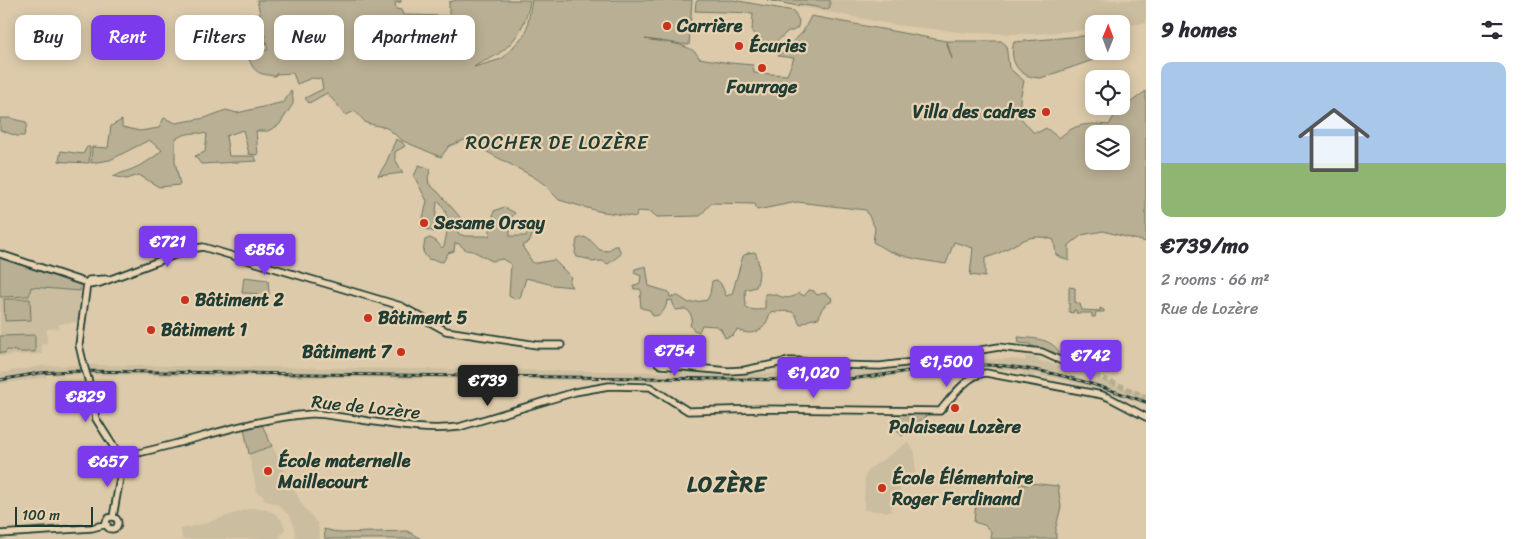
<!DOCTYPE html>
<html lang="en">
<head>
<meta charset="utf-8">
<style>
	:root { --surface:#fff; --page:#f7f7f7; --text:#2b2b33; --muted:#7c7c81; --line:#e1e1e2; --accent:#7c3aed }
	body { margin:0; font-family:Sriracha,sans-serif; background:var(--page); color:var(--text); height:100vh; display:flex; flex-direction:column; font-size:19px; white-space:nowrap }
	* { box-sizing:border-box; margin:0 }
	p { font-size:16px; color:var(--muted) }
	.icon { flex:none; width:28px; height:28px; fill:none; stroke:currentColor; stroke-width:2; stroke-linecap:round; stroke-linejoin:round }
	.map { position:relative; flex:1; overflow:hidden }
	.details { display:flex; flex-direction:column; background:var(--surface); width:375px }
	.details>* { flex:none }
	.guide { position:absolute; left:15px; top:15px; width:475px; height:45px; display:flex; gap:10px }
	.needle { width:32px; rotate:1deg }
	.tools { position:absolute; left:1085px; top:15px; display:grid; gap:10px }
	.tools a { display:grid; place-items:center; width:45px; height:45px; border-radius:10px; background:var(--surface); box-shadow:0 2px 12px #0003; font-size:25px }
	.scale { position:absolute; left:15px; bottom:12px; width:78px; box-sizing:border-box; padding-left:5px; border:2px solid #1f3d34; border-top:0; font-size:14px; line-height:18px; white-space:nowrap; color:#1f3d34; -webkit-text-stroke:4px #e8d3b2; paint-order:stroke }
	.price { position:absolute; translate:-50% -42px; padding:0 11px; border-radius:5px; background:var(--accent); color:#fff; font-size:16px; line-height:32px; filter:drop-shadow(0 1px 2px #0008) }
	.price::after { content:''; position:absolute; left:50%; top:30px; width:15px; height:11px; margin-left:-8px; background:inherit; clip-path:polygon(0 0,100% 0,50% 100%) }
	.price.on { background:#222; color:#fff }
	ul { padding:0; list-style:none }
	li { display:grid; align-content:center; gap:10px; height:265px; padding:0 15px }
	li+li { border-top:1px solid var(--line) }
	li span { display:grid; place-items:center; height:155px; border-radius:10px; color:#555 }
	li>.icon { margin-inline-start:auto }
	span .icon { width:90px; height:90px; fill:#fffc; stroke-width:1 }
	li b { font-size:21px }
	h2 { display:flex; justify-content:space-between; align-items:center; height:60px; padding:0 15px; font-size:21px }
	.chip { padding:0 18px; border-radius:10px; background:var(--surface); box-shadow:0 2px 12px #0003; font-size:18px; line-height:45px }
	.chip.on { background:var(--accent); color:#fff }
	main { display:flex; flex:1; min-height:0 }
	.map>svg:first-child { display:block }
	.built { fill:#cbbd9f }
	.green { fill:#b9af94; stroke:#6c7664; fill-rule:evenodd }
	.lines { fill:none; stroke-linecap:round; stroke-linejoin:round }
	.minor-tunnel { stroke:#b6ae92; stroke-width:5.5; stroke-dasharray:5.5 3; stroke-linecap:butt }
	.minor-casing { stroke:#1f3d34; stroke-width:9 }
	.minor { stroke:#e8d3b2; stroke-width:5.5 }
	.rail-casing { stroke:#1f3d34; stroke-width:3 }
	.rail { stroke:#e8d3b2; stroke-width:1; stroke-dasharray:4; stroke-linecap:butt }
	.minor-bridge-casing { stroke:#1f3d34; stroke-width:9; stroke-linecap:butt }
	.minor-bridge { stroke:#e8d3b2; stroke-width:5.5 }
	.poi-dot { fill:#c8321e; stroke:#e8d3b2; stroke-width:2 }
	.labels { text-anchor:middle; stroke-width:4.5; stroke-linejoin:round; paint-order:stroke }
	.poi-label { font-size:18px; font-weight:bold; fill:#1f3d34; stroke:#e8d3b2; text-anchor:start }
	.street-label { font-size:18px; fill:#1f3d34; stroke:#e8d3b2 }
	.neighbourhood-label { font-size:19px; letter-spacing:1px; fill:#1f3d34; stroke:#e8d3b2 }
	.district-label { font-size:22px; font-weight:bold; letter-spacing:1px; fill:#1f3d34; stroke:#e8d3b2 }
</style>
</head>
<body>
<main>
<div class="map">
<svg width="1146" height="539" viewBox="0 0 1146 539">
	<rect width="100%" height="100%" fill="#dccaaa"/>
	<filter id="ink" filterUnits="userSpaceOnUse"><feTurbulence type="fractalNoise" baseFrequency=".02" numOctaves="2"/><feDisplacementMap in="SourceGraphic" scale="10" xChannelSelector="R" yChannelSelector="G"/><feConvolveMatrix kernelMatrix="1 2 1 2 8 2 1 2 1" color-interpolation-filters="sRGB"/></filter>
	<g filter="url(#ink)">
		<path class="built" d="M766 0H1146V23L1121 26V24H1094V29L1036 34 969 33 895 25Z
			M31 287 80 291 78 322 59 324V328L47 329V343L41 344 42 354 0 356V297L28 296Z
			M1026 356 1039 358V361L1073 368 1146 395V405L1108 392 1049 376 1048 378 1035 374 1034 377 1022 375 1023 372 991 368 961 367 923 371 878 379 821 383 91 375 88 365 828 374 967 359H1015L1025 361Z
			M80 365 82 375H46V377L0 384V373L42 366Z
			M908 442 915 452V474H900L899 500 892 501 891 512 864 510 865 476 868 470Z
			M272 446 302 505 318 524 320 539H296L293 522 289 515 278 505 263 499 264 495 257 493 249 454Z
			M251 508 264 509 274 513 282 520 285 529 278 539H182L181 529 203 524Z"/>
		<path class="green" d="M257 0H401V2L395 3 396 9 401 10 403 15 449 16V2L457 0H530C527 23 515 44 495 56 488 60 479 63 474 67L502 59 526 33 532 0H692L689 45 645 39C660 42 694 43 699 58L730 63 753 65 754 73 787 75 794 58 778 56 803 32 811 16 946 41 952 59 947 41H1001L1006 45 1009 68 1024 81 1020 99V117L1033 132H1039L1046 128 1059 138C1076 123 1088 123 1109 125L1116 113 1146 91V242L1103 231 1082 235 1069 245V261L1056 255 1054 240C1024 229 1013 251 985 258V277L970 275 973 248 954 242 946 264C921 260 894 257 873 242L875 228 866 210 797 202 757 210 755 204 711 203 700 216 657 217 651 212 637 211 636 217 598 211 559 200 544 184 534 177 478 147 467 139 449 146 441 157 403 141 387 128 366 123 355 111 346 115 327 93 309 103 305 98 323 89 321 79 312 78 297 84 293 73 276 74 275 76C255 74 254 71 246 53L268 50ZM1094 134H1121V161H1094Z
			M698 0H733L794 11 799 21 798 27 793 31H788L775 43 776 46 771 50 769 49 752 32 753 13 695 11 696 2Z
			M767 0H830V7L827 9 799 4 798 6Z
			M1094 35V51H1119L1041 78C1020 78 1008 63 1014 42Z
			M291 90 293 99V104L279 125 268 131H256L258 155 249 154 243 130 226 136 229 156H254L257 161 201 164 195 156 205 152 207 134C195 132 185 133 175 139V161L180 185 159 187 139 175 127 179 113 176C131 170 148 164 162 150L149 140 110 160 91 163 92 147 108 148 111 126 122 120V127L140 131 159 128 164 118 176 123 205 118 226 110 237 113 284 102Z
			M0 118H10L26 122 27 125 24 136H17L0 130Z
			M396 139 402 142 405 146 395 152V159L403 173 378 176 386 163Z
			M87 147H90L89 163C79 162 69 163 59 161L61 151 83 154Z
			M419 165 431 169 428 177 429 184 438 192 460 217 457 230 459 234 465 236H489L494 211 504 207 515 213 510 219V236H526L533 222 536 223 530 241 522 246 533 263H537L554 260 571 277 569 283 572 287 553 285 526 278 520 298 514 299 509 296 511 264 502 259 492 261 473 251 466 250 459 244 455 243 454 251 448 253 443 262 428 259 423 252 425 240 430 238 436 241 442 248 444 246C448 228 451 218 440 202H437L434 232 421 227 427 201 414 176Z
			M584 237 590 240 600 250 608 251 614 246H618L621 254 608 264 602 261 592 262 588 259 577 257 575 253 577 239Z
			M755 252C760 261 760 278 756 287L745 290 746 308C753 310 759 311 765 308V294C779 292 785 304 799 293L804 296 809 290 814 291 817 295 825 293 832 298 831 302C822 306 821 309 819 318L809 320 800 325C798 322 797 316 795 314 790 309 777 312 770 313 765 331 755 337 737 330L733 335 725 338 721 329 716 326 702 325 699 332 694 330 690 325 692 318 689 311 685 309 675 310 672 300 667 301C666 309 662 316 653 316L650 310 641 308 640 297 642 293 640 289H634L633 286 640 283 641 276 634 273 635 269 646 266 649 286 669 292 670 297 678 296 689 303 707 300 710 294 712 281 717 280 721 284 726 296 732 294 743 256 748 253Z
			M0 258 80 285V291L31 287 29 296 0 297Z
			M244 277 268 280 269 294 242 293Z
			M1069 287 1075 288V302L1080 304 1082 310 1100 311V308L1104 310V312H1096L1095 317H1092V313H1076V310H1074L1073 313 1069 312Z
			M4 299H30L31 320 5 321Z
			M35 335V352H17L16 351 7 350 5 353H0V336Z
			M1018 337C1039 339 1053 338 1063 358L1053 352 1034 348V346H1030V344L1019 343Z
			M925 412 926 416 902 436 895 427V413Z
			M262 425 272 446 249 454 244 428Z
			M1020 483 1026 485 1030 483 1058 486 1061 507 1056 527V539H990L991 531 984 525 974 522 976 503 1012 501 1020 492Z
			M324 529 341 533 407 531 421 539H325Z"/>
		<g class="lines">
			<path class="minor-tunnel" d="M1064 362 1146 397"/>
			<g class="minor-casing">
				<path id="minor" d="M0 254 87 283 89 285 100 283 191 249 203 247 401 306 446 331 537 345H561
					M87 283 89 280 106 279
					M83 362 79 345 87 283
					M658 363 661 365 729 371 745 370 789 361H799L838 365 880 366 963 356 981 350 999 347 1042 352 1064 362
					M88 379 96 419 117 452
					M124 456C187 444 246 419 311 414 323 413 336 417 349 418 385 423 422 432 459 427L575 392 609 386 650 387 688 411 763 409 940 411C950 399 969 373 986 373L1102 395 1110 398 1146 417
					M113 517 121 472 120 461
					M106 523a6 6 0 1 1 12 0a6 6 0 1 1-12 0Z
					M0 534 92 528 107 524"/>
			</g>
			<use href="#minor" class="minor"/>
			<g class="rail-casing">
				<path id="rail" d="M0 380 39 373 72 371 804 380C822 380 840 380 858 378 901 373 943 364 987 365 1042 366 1094 384 1146 402"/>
			</g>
			<use href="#rail" class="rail"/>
			<g class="minor-bridge-casing">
				<path id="minor-bridge" d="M83 362 88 379"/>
			</g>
			<use href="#minor-bridge" class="minor-bridge"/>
		</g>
	</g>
	<g class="poi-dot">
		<circle cx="667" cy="26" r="5"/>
		<circle cx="739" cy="46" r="5"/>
		<circle cx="762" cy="68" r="5"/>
		<circle cx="1046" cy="112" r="5"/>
		<circle cx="424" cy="223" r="5"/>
		<circle cx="185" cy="300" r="5"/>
		<circle cx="368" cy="318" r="5"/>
		<circle cx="151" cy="330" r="5"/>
		<circle cx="401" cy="352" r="5"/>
		<circle cx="955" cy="408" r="5"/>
		<circle cx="268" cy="471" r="5"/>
		<circle cx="882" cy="488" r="5"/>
	</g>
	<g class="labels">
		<g class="poi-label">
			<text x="677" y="32">Carrière</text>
			<text x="749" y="52">Écuries</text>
			<text x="762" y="93" text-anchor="middle">Fourrage</text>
			<text x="1036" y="118" text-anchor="end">Villa des cadres</text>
			<text x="434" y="229">Sesame Orsay</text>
			<text x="195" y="306">Bâtiment 2</text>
			<text x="378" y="324">Bâtiment 5</text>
			<text x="161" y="336">Bâtiment 1</text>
			<text x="391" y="358" text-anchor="end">Bâtiment 7</text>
			<text x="955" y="433" text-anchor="middle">Palaiseau Lozère</text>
			<text x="278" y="467">École maternelle<tspan x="278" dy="21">Maillecourt</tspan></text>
			<text x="892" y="484">École Élémentaire<tspan x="892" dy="21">Roger Ferdinand</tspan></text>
		</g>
		<g class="street-label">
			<text transform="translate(366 407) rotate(6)" y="6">Rue de Lozère</text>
		</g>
		<g class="neighbourhood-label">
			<text x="557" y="149">ROCHER DE LOZÈRE</text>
		</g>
		<g class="district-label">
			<text x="727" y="492">LOZÈRE</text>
		</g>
	</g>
</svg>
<div class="tools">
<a><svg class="needle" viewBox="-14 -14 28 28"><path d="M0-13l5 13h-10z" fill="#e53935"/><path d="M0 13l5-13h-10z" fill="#7c7c81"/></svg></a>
<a><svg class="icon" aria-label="locate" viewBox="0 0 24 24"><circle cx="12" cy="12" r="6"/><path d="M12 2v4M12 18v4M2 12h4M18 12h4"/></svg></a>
<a><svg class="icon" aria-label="layers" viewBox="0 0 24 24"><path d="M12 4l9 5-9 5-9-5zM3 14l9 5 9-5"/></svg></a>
</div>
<div class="scale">100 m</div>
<b class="price" style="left:168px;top:268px">€721</b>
<b class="price" style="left:265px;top:276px">€856</b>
<b class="price" style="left:675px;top:377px">€754</b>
<b class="price" style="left:1091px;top:382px">€742</b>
<b class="price" style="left:947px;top:388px">€1,500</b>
<b class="price" style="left:814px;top:399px">€1,020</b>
<b class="price on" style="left:488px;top:407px">€739</b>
<b class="price" style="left:86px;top:423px">€829</b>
<b class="price" style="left:108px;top:488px">€657</b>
<div class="guide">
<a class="chip">Buy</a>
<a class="chip on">Rent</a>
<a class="chip">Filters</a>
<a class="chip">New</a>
<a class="chip">Apartment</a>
</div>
</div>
<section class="details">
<h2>9 homes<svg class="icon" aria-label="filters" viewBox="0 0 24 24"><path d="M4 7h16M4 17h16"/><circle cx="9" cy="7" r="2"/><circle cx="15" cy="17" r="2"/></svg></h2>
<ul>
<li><span style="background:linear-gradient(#a9c7e8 65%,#8fb573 0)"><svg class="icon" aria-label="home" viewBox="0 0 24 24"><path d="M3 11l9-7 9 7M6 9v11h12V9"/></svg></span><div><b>€739/mo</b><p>2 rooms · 66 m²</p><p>Rue de Lozère</p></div></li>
</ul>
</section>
</main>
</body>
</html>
